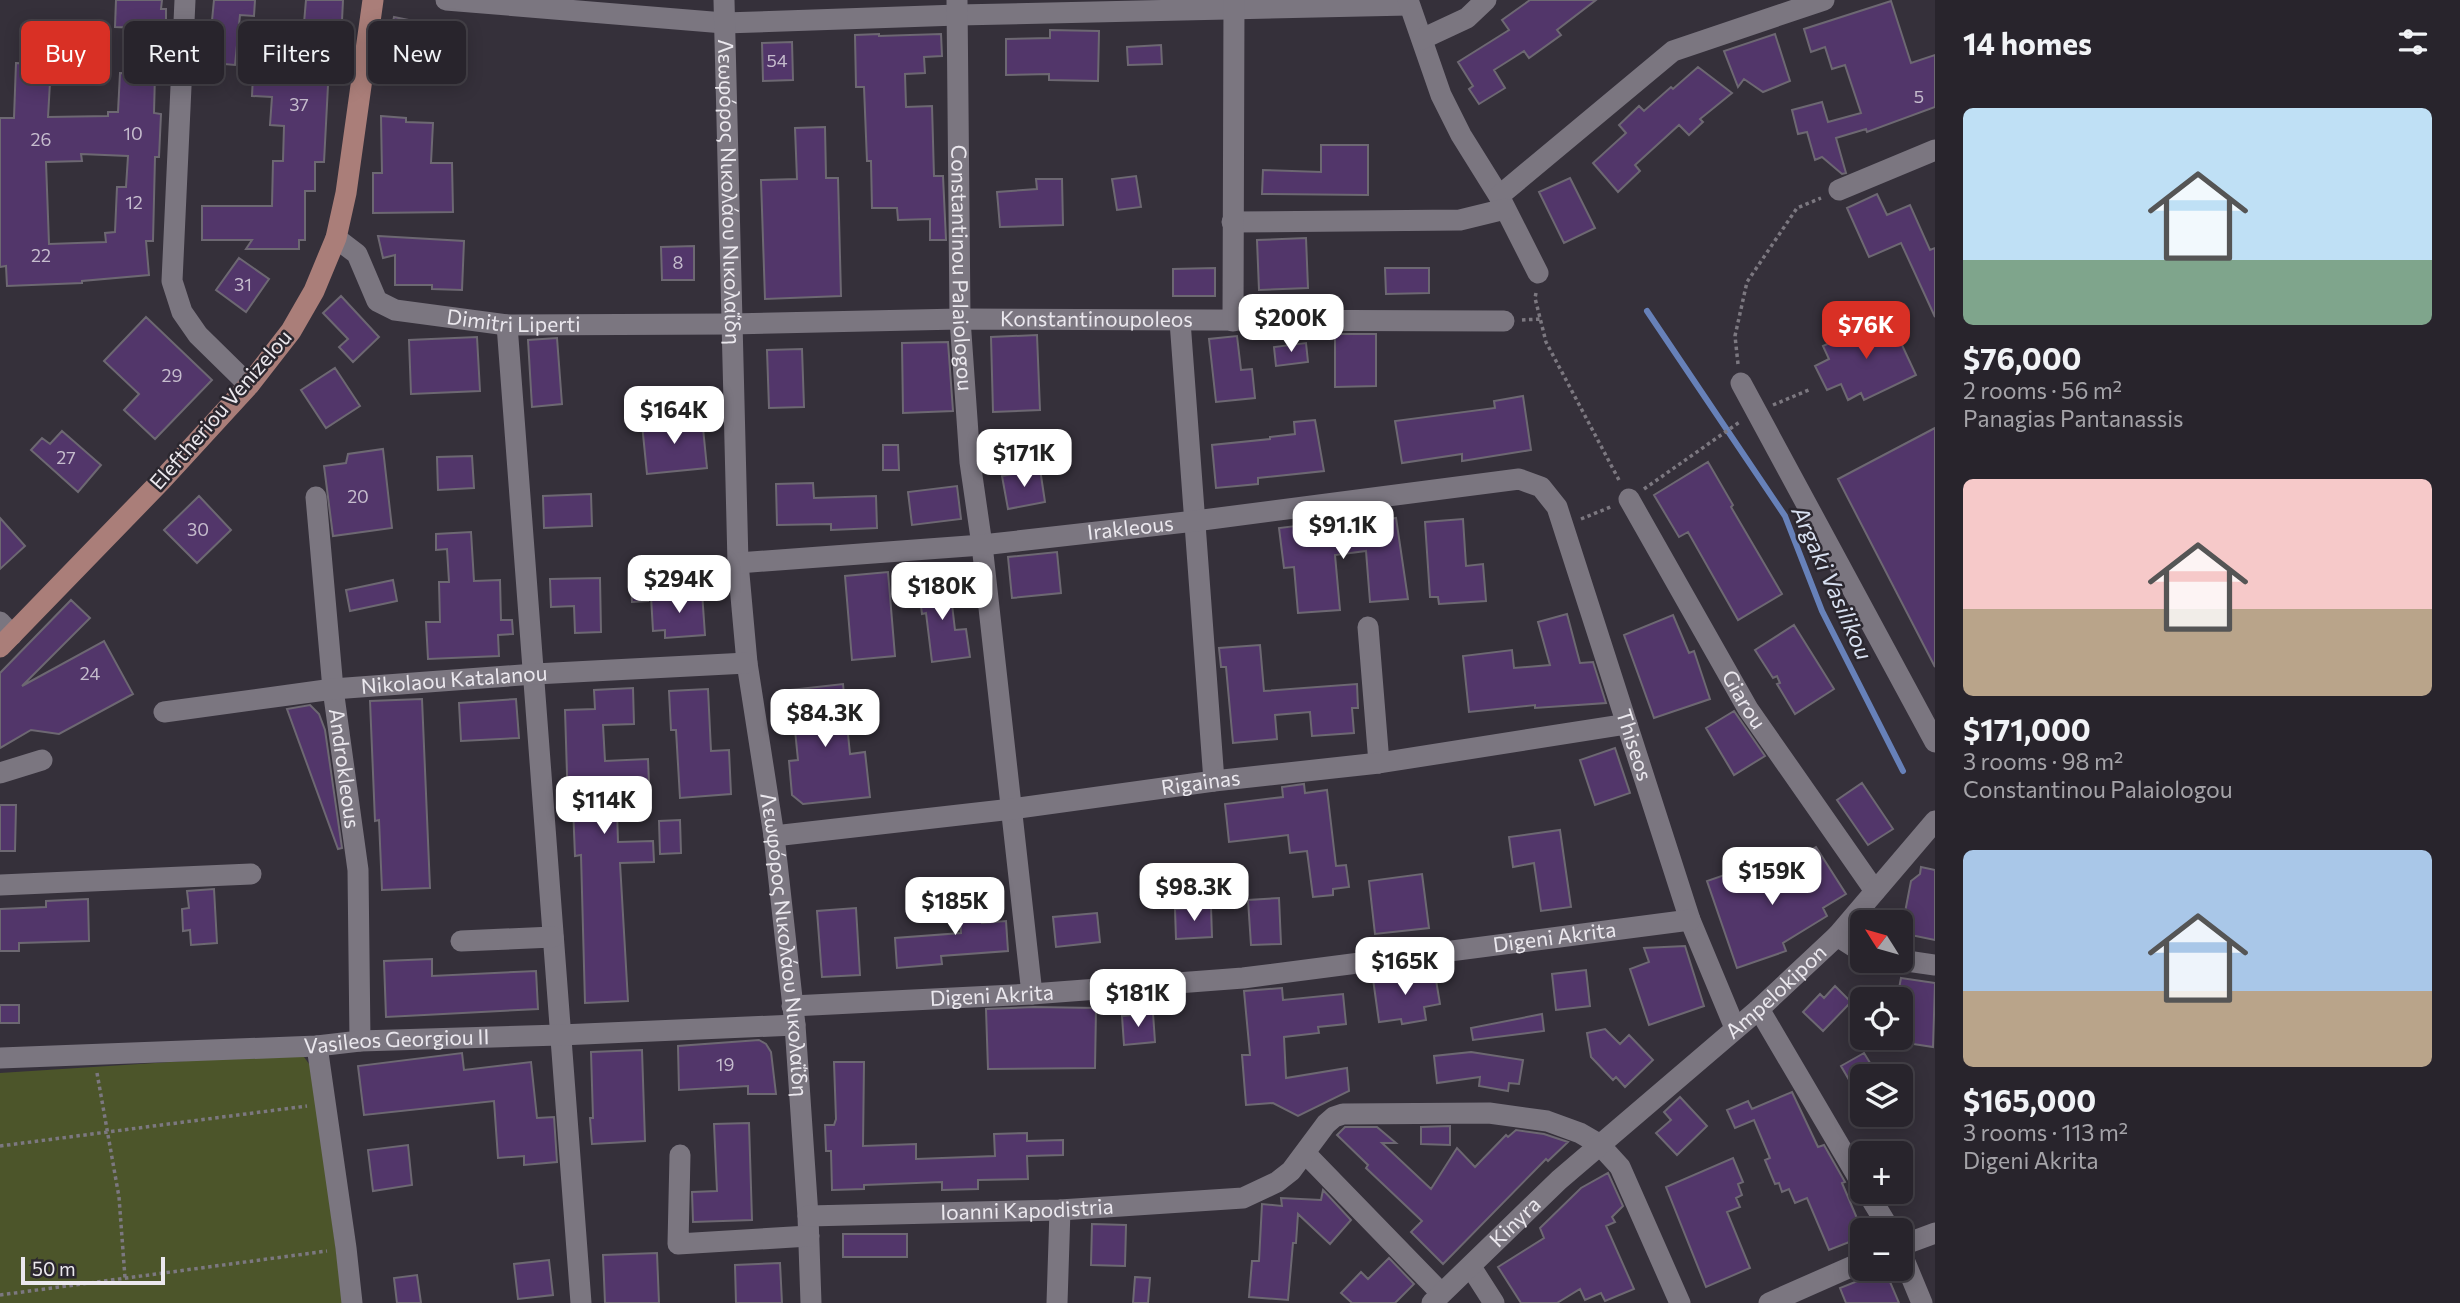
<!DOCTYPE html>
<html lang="en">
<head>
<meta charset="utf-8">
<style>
	:root { --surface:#28242c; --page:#343038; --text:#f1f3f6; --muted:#a5a4a9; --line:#444148; --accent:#d93025 }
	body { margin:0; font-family:Commissioner,sans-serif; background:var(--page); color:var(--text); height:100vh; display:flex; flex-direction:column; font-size:26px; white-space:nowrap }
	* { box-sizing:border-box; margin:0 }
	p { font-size:23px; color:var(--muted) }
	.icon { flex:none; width:38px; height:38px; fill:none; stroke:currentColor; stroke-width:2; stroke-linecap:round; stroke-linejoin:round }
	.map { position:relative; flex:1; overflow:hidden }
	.side { display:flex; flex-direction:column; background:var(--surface); width:525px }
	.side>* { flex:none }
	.banner { position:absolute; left:21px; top:21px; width:665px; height:63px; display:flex; gap:14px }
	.needle { width:46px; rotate:307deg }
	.controls { position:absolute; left:1850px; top:910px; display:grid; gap:14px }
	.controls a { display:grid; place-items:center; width:63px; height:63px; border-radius:10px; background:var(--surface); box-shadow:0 4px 18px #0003,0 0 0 2px var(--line); font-size:35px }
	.scale { position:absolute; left:21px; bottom:18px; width:144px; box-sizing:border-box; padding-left:7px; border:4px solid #ebe8ee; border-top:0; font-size:19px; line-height:24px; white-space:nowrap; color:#ebe8ee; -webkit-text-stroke:5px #2b272f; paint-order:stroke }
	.price { position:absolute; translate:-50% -60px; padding:0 16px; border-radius:14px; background:#fff; color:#222; font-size:23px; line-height:46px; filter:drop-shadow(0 2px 4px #0008) }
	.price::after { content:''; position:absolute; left:50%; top:42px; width:21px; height:16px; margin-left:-10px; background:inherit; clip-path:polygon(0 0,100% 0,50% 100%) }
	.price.selected { background:var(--accent); color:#fff }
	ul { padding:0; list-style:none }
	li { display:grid; align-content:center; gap:14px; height:371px; padding:0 28px }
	li span { display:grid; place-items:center; height:217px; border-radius:10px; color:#555 }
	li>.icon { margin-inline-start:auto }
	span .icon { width:126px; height:126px; fill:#fffc; stroke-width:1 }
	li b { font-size:30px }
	h2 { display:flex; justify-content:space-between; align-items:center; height:84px; padding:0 28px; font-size:30px }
	.tag { padding:0 24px; border-radius:10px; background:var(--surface); box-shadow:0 4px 18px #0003,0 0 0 2px var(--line); font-size:24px; line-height:63px }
	.tag.selected { background:var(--accent); color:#fff }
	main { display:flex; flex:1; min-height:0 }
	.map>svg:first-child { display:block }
	.green { fill:#4c552a }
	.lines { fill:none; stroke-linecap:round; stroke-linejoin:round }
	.stream { stroke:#6781b9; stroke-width:6 }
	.building { fill:#52366a; stroke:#6d6872; stroke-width:2; fill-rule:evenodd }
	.path { stroke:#7c7880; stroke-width:3.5; stroke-dasharray:3.5 3.5; stroke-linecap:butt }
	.minor { stroke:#7b7680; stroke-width:21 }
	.major { stroke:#aa7e79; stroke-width:21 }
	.labels { text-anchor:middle; stroke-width:5; stroke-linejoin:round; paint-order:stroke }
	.number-label { font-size:18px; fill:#c5bccd }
	.street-label { font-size:21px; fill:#ebe8ee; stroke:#2b272f }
	.water-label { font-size:23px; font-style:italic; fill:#d9e1f2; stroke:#2b272f }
</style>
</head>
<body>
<main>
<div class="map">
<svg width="1935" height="1303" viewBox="0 0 1935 1303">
	<rect width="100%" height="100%" fill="#35303a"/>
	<path class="green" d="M293 1054 304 1057 312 1068 343 1303H0V1073Z"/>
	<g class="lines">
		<path class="stream" d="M1647 311 1785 516 1822 611 1903 771"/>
	</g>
	<path class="building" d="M116 0H162L161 9H166V29L115 27Z
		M214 0H255L254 16 240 15 235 65 213 63 215 42 210 41Z
		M306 0H343L341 41H335L334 66H329L324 162H315V191H305V240H299V249H246L252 240H202V206H272L273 161H283L284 126 270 125 272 97 252 96 253 76H273L276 21 304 23Z
		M1530 0H1596L1557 30 1561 35 1529 58 1524 51 1494 70 1505 88 1479 104 1469 89 1473 86 1458 62 1509 30 1502 20Z
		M1891 1 1911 63 1935 55V107L1867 132 1866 129 1836 138 1846 173 1842 174 1822 157 1815 160 1807 132 1798 134 1792 110 1822 102 1828 122 1861 113 1845 65 1832 69 1825 47 1811 52 1804 29Z
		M394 17 448 28 437 80 383 69Z
		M1050 30 1099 31 1098 81 1049 80V74L1006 75V39L1050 38Z
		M879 34V36L941 34 942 56 924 57 925 73 905 74 906 107 932 106 934 176H943L946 240H930V219L898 220 897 208H872L871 161H867L864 87H856L855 35Z
		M1775 34 1790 81 1763 92 1744 79 1738 87 1724 51Z
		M792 42 793 80 763 81 762 43Z
		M1161 45 1162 64 1128 65 1127 47Z
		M16 63 51 65 48 117 108 116V112H118L120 73 155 74 154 113 161 114 159 157H155L153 241H146L149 275 82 281V283L7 286 6 266 0 267V118H14ZM81 154 128 156 126 187H117L115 232 105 233 106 242 49 244 46 162 82 161Z
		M1698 67 1732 93 1700 119 1703 122 1689 135 1679 125 1635 165 1640 171 1618 192 1593 163 1626 133 1619 125 1639 106 1644 111 1671 87 1673 89Z
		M381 116 406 118V122L433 123 431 163H452L453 212 373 213V173H382Z
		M825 127 826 178H838L841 296 765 299 761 180 797 179 795 128Z
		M1321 145H1368V195L1262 194 1263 170 1321 172Z
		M1136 176 1141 207 1117 210 1112 179Z
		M1570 178 1595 228 1564 243 1539 192Z
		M1036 179H1062L1063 225 1000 227 997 192 1037 189Z
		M1877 194 1887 215 1910 205 1930 250 1935 248V317L1901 243 1869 257 1847 208Z
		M378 236 464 241 462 290 432 289V285H395V255L383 258Z
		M1306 238 1308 288 1259 290 1257 240Z
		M694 246V280H662L661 247Z
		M239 258 269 279 246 312 216 290Z
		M1215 268V296H1173V269Z
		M1385 268H1429V293L1386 294Z
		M341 296 379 337 353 362 339 347 348 339 323 313Z
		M1888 315 1916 375 1864 400 1861 393 1848 400 1841 384 1827 390 1815 366 1829 359 1823 346Z
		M146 317 212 380 155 439 124 410 139 394 104 361Z
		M1335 334H1376V386L1335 387Z
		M1037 335 1040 410 993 412 991 337Z
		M1237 336 1241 370 1252 369 1255 398 1216 402 1209 339Z
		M477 337 480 391 411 394 409 340Z
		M557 338 562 404 532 407 528 340Z
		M948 342 953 411 903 413 902 343Z
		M1306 343 1308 362 1276 366 1274 347Z
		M802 349 804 407 769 408 767 350Z
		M335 368 360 406 326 428 301 390Z
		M1523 396 1531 450 1462 461V454L1402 463 1395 421 1495 408 1494 401Z
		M702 418 707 468 647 474 642 424Z
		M1315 420 1324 471 1258 478V484L1216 488 1212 445 1270 439V437L1295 434 1294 422Z
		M1935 428V667L1838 479Z
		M62 431 101 465 78 492 31 450 42 438 50 444Z
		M883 445H898L899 470H883Z
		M383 449 392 528 333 536 324 466 346 463 348 454Z
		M472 456 474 488 438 490 437 457Z
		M1708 462 1733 505 1731 507 1782 594 1738 620 1688 532 1679 537 1654 495Z
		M1040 469 1045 502 1008 509 1002 476Z
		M813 483 814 498 876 496 877 528 831 530V524L777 525 776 484Z
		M957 486 961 519 912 525 908 492Z
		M591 494 592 526 544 528 543 496Z
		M199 496 231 530 197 563 164 530Z
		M0 518 25 546 0 569Z
		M1396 518 1408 599 1370 602 1366 551 1335 555 1340 610 1298 613 1294 567 1284 568 1279 528 1328 522 1329 528Z
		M1463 519 1466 566 1483 564 1486 601 1439 604 1438 597H1430L1425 522Z
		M471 532 474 581 500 580 501 620H512L513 634 498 635 499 656 428 659 426 622H440L439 582H449L447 549 436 550V534Z
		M1057 552 1061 593 1012 598 1008 557Z
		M888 572 895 656 852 660 845 576Z
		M600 578 601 632 575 633 574 606 551 607 550 579Z
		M647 579 648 601 632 602 631 580Z
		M949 579 955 630 966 629 970 657 932 662 926 613 922 614 918 583Z
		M393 580 397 601 350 611 346 590Z
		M702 592 705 635 665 638V630L653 631 651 596Z
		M71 600 90 618 22 686 104 641 133 694 59 734 31 730 0 748V673Z
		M1567 614 1580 663 1593 662 1606 703 1535 708V705L1469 712 1463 656 1512 650 1514 668 1550 665 1538 622Z
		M1673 615 1689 653 1694 651 1710 699 1654 718 1624 635Z
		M1794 625 1834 689 1795 714 1777 684 1780 683 1777 676 1773 678 1755 650Z
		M1260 645 1264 691 1357 684 1358 708H1352L1354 733 1312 736 1310 712 1275 715 1277 739 1233 743 1226 667H1221L1219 648Z
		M843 684 850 754 865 752 870 797 803 804 792 795 789 761 798 760 791 690Z
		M633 688 634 724 603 725 605 761 648 759 650 809 617 811 618 842 653 841 654 862 620 863 628 1001 585 1003 581 855 575 856 573 806H568L565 710 595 709 594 690Z
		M708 689 711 751 729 750 731 794 680 798 676 730H671L669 691Z
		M422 699 430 888 382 890 379 820 375 821 370 701Z
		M516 699 519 738 461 741 459 703Z
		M310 705 319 714 325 730 342 848 338 849 287 709Z
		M1734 711 1765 756 1734 775 1706 728Z
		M1615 748 1630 793 1595 805 1580 760Z
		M1862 783 1893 829 1868 845 1837 800Z
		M1304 784 1305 793 1327 790 1336 866 1346 865 1349 887 1333 889V895L1313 897 1307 851 1290 853 1288 835 1229 842 1225 804 1283 797 1282 787Z
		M0 805H16L15 851H0Z
		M680 820 681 853 660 854 659 821Z
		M1560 830 1571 907 1541 911 1534 863 1513 867 1509 837Z
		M1816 847 1846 894 1823 908 1827 916 1783 943 1786 951 1737 968 1707 881 1756 864 1765 892 1803 868 1800 863 1803 861 1800 856Z
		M1921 867 1935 870V940L1901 933 1911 881 1920 874Z
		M1422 874 1429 928 1375 934 1369 881Z
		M214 889 217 943 191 945 190 930 183 931 182 909 189 908 187 891Z
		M980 890 982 923 1006 921 1008 951 941 956 942 964 897 968 895 938 961 933 958 891Z
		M1279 898 1281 944 1251 945 1248 900Z
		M88 899 89 941 19 943V951H0V909L46 907V901Z
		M1211 907 1212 937 1176 939 1175 909Z
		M856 908 860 975 822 977 817 911Z
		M1097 913 1100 942 1056 947 1053 917Z
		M1685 946 1704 1006 1649 1025 1630 969 1649 962 1644 948Z
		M432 959V976L536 971 538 1009 386 1017 384 961Z
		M1428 970 1429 981 1436 980 1440 1004 1424 1007 1426 1020 1402 1024 1401 1019 1379 1022 1373 979Z
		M1586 970 1590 1006 1556 1010 1552 974Z
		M1901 978 1935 983 1933 1047 1900 1042V999H1897Z
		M1835 986 1851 1002 1823 1031 1803 1012 1820 994 1824 998Z
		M1282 988 1283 1000 1343 994 1346 1024 1318 1027 1319 1033 1284 1037 1286 1078 1347 1068 1349 1091 1298 1116 1273 1103 1246 1105 1242 1055H1250L1244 991Z
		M0 1005H19V1023H0Z
		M1034 1007 1096 1008 1095 1068 988 1069 986 1009Z
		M1153 1013 1155 1042 1124 1045 1122 1016Z
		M1542 1014 1544 1031 1473 1040 1471 1028Z
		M1605 1029 1620 1044 1629 1035 1653 1060 1625 1087 1616 1077 1613 1080 1591 1057 1587 1033Z
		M759 1040 766 1044 771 1052 776 1094H748V1086L679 1090 678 1046Z
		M642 1050 645 1141 592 1144 590 1118H593L591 1052Z
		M1471 1052 1523 1060 1519 1084 1509 1083 1508 1091 1479 1086 1480 1077 1437 1083 1434 1056Z
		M462 1053 464 1070 531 1062 537 1118 554 1117 557 1162 524 1165V1156L498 1158 494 1101 364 1115 358 1066Z
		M1864 1053 1878 1076H1862V1102L1841 1066Z
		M834 1062H864L863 1146 916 1144V1159L995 1156 994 1134 1027 1133V1141L1063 1140V1155L1027 1156 1028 1179 978 1180V1189L942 1190V1182L864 1185V1189L832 1190 831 1151H826L825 1125H834L836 1119Z
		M1792 1092 1818 1147 1824 1145 1845 1182 1842 1183 1862 1230V1237L1829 1250 1807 1198 1795 1203 1789 1189 1782 1192 1779 1183 1775 1184 1765 1160 1770 1158 1754 1120 1735 1128 1727 1110 1748 1101 1752 1109Z
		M1680 1097 1707 1126 1677 1155 1656 1133 1671 1120 1664 1112Z
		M749 1123 752 1220 693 1222 692 1192 717 1191 714 1124Z
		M1450 1126V1145L1421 1144V1127Z
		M1377 1127 1396 1143H1382L1431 1189 1457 1148 1475 1167 1506 1135 1508 1137 1516 1130 1544 1134 1568 1142 1548 1161 1546 1159 1443 1264 1411 1232 1422 1221 1366 1168 1368 1165 1337 1135 1345 1127Z
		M408 1145 412 1185 373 1191 368 1150Z
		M1733 1158 1743 1182 1738 1184 1742 1195 1736 1198 1740 1207 1727 1212 1750 1268 1706 1287 1666 1187Z
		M1608 1173 1623 1206 1612 1217 1615 1222 1606 1226 1634 1289 1605 1301 1601 1293 1585 1300 1580 1289 1557 1303H1521L1498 1267 1544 1238 1540 1228 1581 1188Z
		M1323 1190 1351 1220 1330 1244 1298 1214 1296 1243H1293L1288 1300 1249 1297 1252 1261H1259L1262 1204 1282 1206 1281 1198 1321 1200Z
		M1092 1224 1126 1225 1125 1266 1091 1265Z
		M843 1234H907V1257H843Z
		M657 1253 659 1303H605L603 1255Z
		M1389 1258 1414 1284 1395 1303H1352L1341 1293 1361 1272 1368 1279Z
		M549 1260 553 1295 518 1299 514 1264Z
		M780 1263 782 1303H736L735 1265Z
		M1885 1270 1899 1303H1846L1840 1288Z
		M417 1275 421 1303H397L394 1278Z
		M1135 1277 1150 1278 1148 1303H1133Z"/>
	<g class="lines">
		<path class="path" d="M1536 293 1535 298 1546 342 1620 482
			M1522 320 1540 319
			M1738 364 1735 336 1747 282 1797 208 1821 198
			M1773 405 1811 389
			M1644 489 1741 421
			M1581 519 1613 506
			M97 1073 119 1197 125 1278
			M0 1146 307 1106
			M0 1295 327 1251"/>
		<g class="minor">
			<path d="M185 0 172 281 182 312 198 335 249 385"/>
			<path d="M446 0 724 23 958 15 1409 5"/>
			<path id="s1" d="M724 0 738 563 747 663 774 836 795 1025 808 1216 811 1303"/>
			<path id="s2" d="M957 0 960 319 970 462 982 545 1032 994"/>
			<path d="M1408 0 1441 95 1461 135 1499 196 1538 273"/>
			<path d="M1422 39 1467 18 1486 0"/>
			<path d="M1839 190 1935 150"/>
			<path d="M1499 196 1673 51 1824 0"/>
			<path d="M1232 222 1460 220 1505 209"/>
			<path id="s3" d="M336 238 357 254 377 301 395 310 507 325 731 324 960 319 1504 321"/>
			<path d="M1180 321 1214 781"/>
			<path d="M1233 321 1234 0"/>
			<path d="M507 325 581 1303"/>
			<path d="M1741 383 1935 742"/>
			<path id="s4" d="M316 497 333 689 358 870 360 1041"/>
			<path id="s5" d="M1629 499 1748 709 1875 891"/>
			<path id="s6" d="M738 563 982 545 1195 521 1519 479 1541 487 1557 507 1690 920 1735 1028"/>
			<path d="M0 622 12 635"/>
			<path d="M1368 627 1379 763"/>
			<path id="s7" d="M164 712 333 689 535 674 747 663"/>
			<path d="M0 773 42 760"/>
			<path id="s8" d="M774 836 1012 809 1214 781 1379 763 1627 724"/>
			<path d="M0 885 251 874"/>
			<path d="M1837 936 1862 952"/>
			<path d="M461 941 553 937"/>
			<path d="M1900 960 1935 965"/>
			<path id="s9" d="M792 1006 1032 994 1243 978 1690 920"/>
			<path d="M1759 1009 1862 1184"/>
			<path d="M317 1046 346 1248 352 1303"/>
			<path id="s10" d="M0 1058 317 1046 360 1041 560 1035 795 1025"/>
			<path d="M1305 1153 1441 1293"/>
			<path d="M680 1155 678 1244 809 1236"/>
			<path d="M1867 1192 1890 1230"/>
			<path id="s11" d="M808 1216 1060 1210 1243 1198 1277 1182 1291 1171 1326 1124 1334 1117 1343 1114 1489 1113 1547 1121 1580 1133 1599 1144 1620 1167 1680 1303"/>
			<path d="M1900 1246 1935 1233"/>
			<path d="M1900 1250 1922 1303"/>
			<path d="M1471 1267 1494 1303"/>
			<path d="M1057 1303 1060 1210"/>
			<path id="s12" d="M1432 1303 1559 1180 1759 1009 1837 936 1935 821"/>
			<path d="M1769 1303 1862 1262"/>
		</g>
		<path class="major" d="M0 647 162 480 249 385 291 331 314 291 336 238 346 193 373 0"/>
	</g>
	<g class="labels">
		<g class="number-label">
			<text x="777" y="67">54</text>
			<text x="1919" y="103">5</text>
			<text x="299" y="111">37</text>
			<text x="133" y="140">10</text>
			<text x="41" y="146">26</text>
			<text x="134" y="209">12</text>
			<text x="41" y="262">22</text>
			<text x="678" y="269">8</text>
			<text x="243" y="291">31</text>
			<text x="172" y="382">29</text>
			<text x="66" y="464">27</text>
			<text x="358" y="503">20</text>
			<text x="198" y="536">30</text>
			<text x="90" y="680">24</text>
			<text x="725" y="1071">19</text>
		</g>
		<g class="street-label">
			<text dy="7" stroke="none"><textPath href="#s1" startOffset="192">Λεωφόρος Νικολάου Νικολαΐδη</textPath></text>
			<text dy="7" stroke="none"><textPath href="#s2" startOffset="268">Constantinou Palaiologou</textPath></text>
			<text dy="7" stroke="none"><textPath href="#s3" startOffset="217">Dimitri Liperti</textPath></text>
			<text dy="7" stroke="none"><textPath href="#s3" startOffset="800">Konstantinoupoleos</textPath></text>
			<text transform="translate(221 410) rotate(-49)" y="7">Eleftheriou Venizelou</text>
			<text dy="7" stroke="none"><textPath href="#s6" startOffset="394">Irakleous</textPath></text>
			<text dy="7" stroke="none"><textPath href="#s7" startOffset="292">Nikolaou Katalanou</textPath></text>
			<text dy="7" stroke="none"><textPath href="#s5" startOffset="231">Giarou</textPath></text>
			<text dy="7" stroke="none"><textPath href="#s6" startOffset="1085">Thiseos</textPath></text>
			<text dy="7" stroke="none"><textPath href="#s4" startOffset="273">Androkleous</textPath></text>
			<text dy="7" stroke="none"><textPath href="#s8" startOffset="430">Rigainas</textPath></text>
			<text dy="7" stroke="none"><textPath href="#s9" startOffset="766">Digeni Akrita</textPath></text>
			<text dy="7" stroke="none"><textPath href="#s1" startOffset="948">Λεωφόρος Νικολάου Νικολαΐδη</textPath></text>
			<text dy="7" stroke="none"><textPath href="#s12" startOffset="464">Ampelokipon</textPath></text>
			<text dy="7" stroke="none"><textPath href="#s9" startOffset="200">Digeni Akrita</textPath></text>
			<text dy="7" stroke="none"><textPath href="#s10" startOffset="397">Vasileos Georgiou II</textPath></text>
			<text dy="7" stroke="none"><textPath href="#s11" startOffset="219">Ioanni Kapodistria</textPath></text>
			<text dy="7" stroke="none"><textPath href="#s12" startOffset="116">Kinyra</textPath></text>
		</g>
		<g class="water-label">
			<text transform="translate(1832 583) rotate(66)" y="8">Argaki Vasilikou</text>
		</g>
	</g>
</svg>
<div class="controls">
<a><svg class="needle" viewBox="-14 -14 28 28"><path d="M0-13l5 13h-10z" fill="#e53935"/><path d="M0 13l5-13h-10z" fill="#a5a4a9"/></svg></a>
<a><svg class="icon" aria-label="locate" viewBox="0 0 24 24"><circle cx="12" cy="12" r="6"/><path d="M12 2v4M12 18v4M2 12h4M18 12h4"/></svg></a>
<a><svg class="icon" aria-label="layers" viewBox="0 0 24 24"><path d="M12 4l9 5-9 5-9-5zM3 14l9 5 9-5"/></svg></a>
<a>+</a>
<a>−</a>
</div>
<div class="scale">50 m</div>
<b class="price" style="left:1291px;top:354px">$200K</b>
<b class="price selected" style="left:1866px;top:361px">$76K</b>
<b class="price" style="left:674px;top:446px">$164K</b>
<b class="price" style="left:1024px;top:489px">$171K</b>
<b class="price" style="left:1343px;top:561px">$91.1K</b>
<b class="price" style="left:679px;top:615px">$294K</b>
<b class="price" style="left:942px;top:622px">$180K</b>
<b class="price" style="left:825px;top:749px">$84.3K</b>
<b class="price" style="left:604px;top:836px">$114K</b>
<b class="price" style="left:1772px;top:907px">$159K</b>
<b class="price" style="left:1194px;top:923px">$98.3K</b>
<b class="price" style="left:955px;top:937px">$185K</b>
<b class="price" style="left:1405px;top:997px">$165K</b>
<b class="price" style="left:1138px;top:1029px">$181K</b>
<div class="banner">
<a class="tag selected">Buy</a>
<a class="tag">Rent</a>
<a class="tag">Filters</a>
<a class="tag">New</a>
</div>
</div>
<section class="side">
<h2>14 homes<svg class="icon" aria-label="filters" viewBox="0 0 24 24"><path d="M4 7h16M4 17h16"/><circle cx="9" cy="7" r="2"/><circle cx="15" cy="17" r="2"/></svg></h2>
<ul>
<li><span style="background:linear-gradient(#bfe0f5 70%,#7fa58c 0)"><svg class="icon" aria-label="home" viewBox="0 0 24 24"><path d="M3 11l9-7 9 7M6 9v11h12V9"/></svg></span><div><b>$76,000</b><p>2 rooms · 56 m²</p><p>Panagias Pantanassis</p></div></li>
<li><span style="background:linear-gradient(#f6c9c9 60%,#b9a48a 0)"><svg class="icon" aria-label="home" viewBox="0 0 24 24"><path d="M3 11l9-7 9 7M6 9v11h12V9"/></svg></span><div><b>$171,000</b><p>3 rooms · 98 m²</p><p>Constantinou Palaiologou</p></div></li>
<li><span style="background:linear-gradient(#a9c7e8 65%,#b9a48a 0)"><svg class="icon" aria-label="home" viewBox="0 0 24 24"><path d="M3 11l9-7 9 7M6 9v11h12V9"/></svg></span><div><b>$165,000</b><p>3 rooms · 113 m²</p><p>Digeni Akrita</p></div></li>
</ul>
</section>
</main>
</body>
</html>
